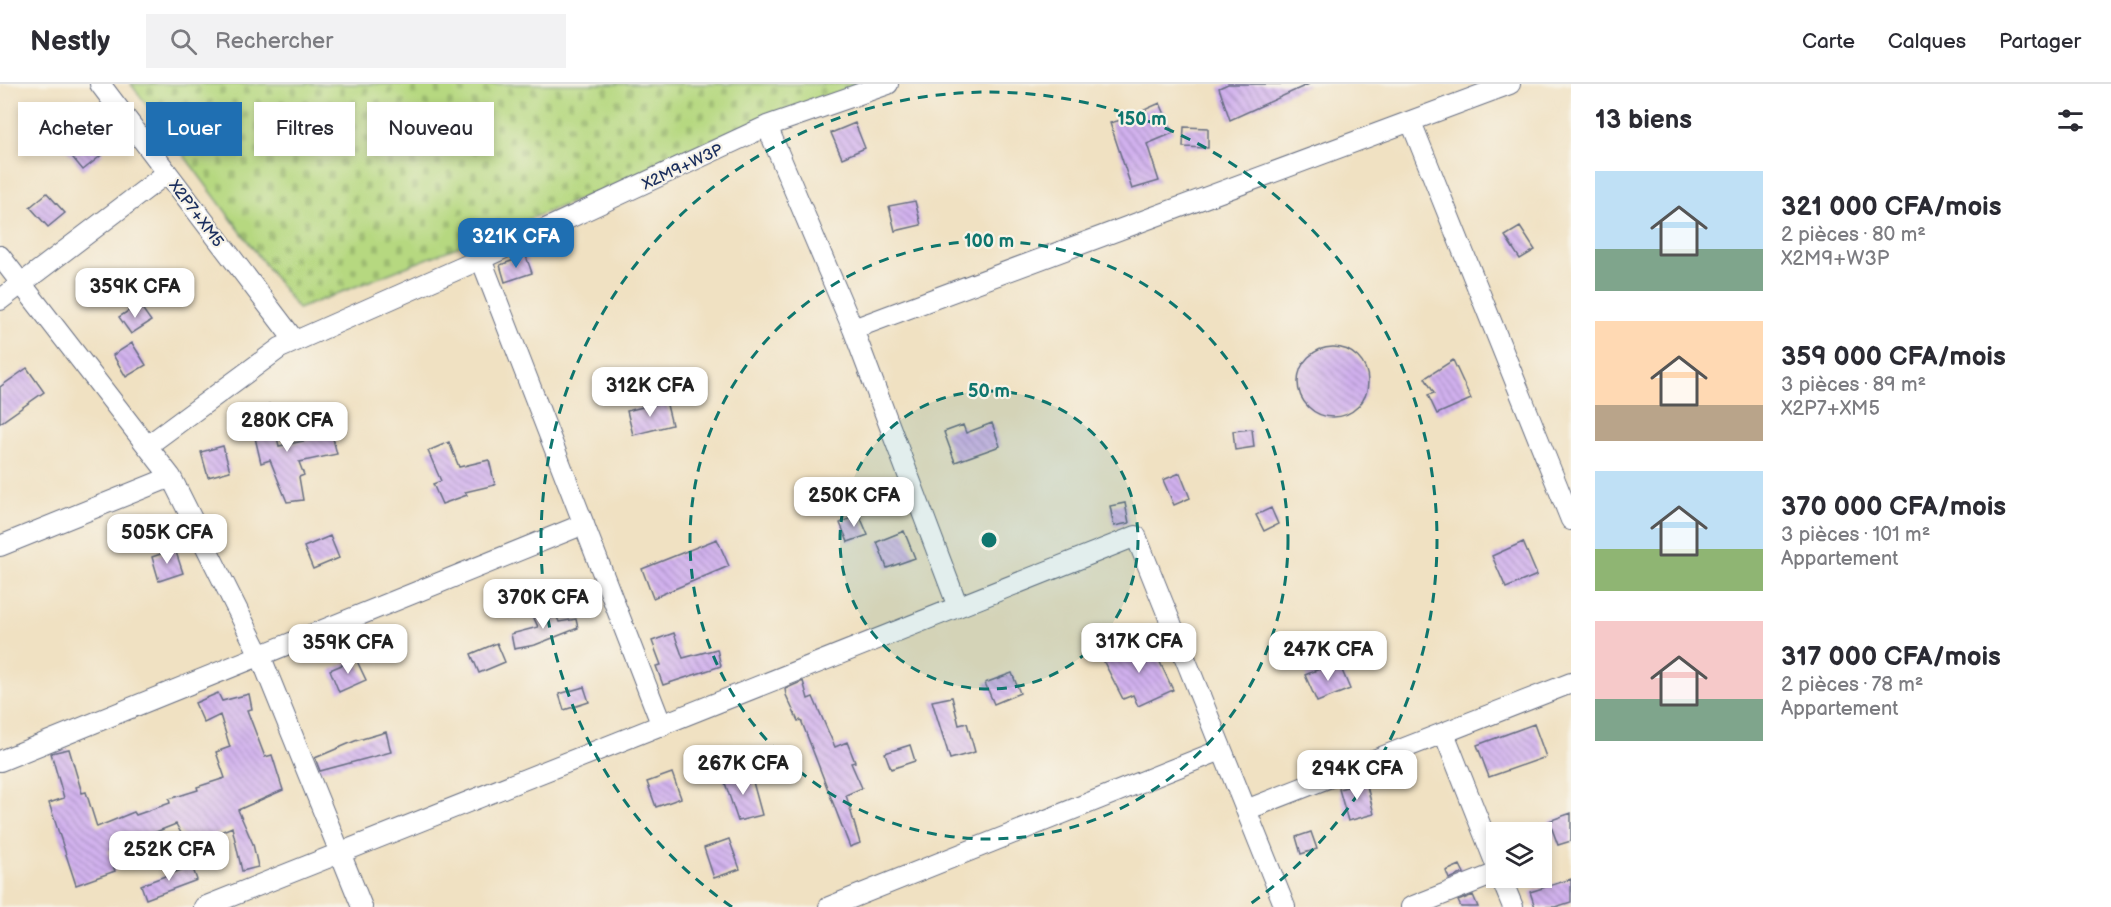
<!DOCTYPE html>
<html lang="fr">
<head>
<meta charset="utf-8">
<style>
	:root { --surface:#fff; --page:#f2f2f3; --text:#2b2b33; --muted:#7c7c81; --line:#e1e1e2; --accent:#1f6fb2 }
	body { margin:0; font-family:"Balsamiq Sans",sans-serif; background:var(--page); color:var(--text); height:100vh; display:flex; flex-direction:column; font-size:22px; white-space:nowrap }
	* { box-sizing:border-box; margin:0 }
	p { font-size:20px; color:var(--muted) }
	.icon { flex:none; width:33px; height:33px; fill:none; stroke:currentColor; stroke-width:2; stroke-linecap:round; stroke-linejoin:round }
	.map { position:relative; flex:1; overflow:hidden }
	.side { display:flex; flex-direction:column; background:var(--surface); width:540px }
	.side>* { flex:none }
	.guide { position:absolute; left:18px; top:18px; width:570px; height:54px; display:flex; gap:12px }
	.fabs { position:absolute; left:1486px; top:738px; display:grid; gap:12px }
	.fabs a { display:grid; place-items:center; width:66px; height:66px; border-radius:0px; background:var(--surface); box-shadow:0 3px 9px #0003; font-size:30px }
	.price { position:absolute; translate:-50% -51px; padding:0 14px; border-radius:12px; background:#fff; color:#222; font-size:20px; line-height:39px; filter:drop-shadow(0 2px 3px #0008) }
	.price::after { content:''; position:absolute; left:50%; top:36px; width:18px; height:14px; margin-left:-9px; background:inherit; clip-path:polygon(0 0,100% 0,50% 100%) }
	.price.selected { background:var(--accent); color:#fff }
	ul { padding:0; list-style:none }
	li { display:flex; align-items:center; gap:18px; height:150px; padding:0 24px }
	li span { display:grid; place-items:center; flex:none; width:168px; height:120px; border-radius:0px; color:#555 }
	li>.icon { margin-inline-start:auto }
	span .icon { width:72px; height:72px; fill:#fffc; stroke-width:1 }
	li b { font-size:26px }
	h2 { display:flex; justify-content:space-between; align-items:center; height:72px; padding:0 24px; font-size:26px }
	.pill { padding:0 21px; border-radius:0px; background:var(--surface); box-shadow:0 3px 9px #0003; font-size:21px; line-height:54px }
	.pill.selected { background:var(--accent); color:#fff }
	header { display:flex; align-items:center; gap:36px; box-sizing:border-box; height:84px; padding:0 30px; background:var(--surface); border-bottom:2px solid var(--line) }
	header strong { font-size:28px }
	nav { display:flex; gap:33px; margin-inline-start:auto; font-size:21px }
	.search { width:420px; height:54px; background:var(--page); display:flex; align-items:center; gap:15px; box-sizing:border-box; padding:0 21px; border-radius:0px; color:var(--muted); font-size:22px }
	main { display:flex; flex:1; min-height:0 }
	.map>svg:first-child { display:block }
	.cemetery { fill:url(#cemetery-stones); stroke:#68846f; stroke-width:1.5 }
	.building { fill:url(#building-back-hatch) }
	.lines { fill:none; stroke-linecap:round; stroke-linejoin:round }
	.minor-casing { stroke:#666d81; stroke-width:22 }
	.minor { stroke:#fff; stroke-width:20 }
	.ring { fill:none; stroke:#0f766e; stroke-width:3; stroke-dasharray:10 8 }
	.labels { text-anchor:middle; stroke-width:4.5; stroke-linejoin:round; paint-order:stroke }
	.street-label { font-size:16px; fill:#1b2f5e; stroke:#f7f3e8 }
	.centre { fill:#0f766e; stroke:#f7f3e8; stroke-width:3 }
	.ring-label { font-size:18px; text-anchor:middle; font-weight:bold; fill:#0f766e; stroke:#f7f3e8; stroke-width:4.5; stroke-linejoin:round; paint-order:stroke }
</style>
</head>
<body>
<header>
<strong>Nestly</strong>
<div class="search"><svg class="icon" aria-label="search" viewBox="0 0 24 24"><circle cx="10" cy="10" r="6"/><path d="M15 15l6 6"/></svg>Rechercher</div>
<nav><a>Carte</a><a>Calques</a><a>Partager</a></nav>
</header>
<main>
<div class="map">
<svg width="1571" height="823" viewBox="0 0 1571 823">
	<defs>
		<pattern id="cemetery-stones" width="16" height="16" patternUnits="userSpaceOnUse" patternTransform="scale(1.5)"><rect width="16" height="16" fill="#b6d880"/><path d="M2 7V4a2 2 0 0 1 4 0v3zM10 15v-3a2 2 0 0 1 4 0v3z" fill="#9cba71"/></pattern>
		<pattern id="building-back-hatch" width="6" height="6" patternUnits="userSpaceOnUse" patternTransform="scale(1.5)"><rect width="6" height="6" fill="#d1b1ee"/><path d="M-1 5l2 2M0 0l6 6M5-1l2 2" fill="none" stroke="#a990c4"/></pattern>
	</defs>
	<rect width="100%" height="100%" fill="#f7f3e8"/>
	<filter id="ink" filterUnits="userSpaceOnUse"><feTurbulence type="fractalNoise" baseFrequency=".0167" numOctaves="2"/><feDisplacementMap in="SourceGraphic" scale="12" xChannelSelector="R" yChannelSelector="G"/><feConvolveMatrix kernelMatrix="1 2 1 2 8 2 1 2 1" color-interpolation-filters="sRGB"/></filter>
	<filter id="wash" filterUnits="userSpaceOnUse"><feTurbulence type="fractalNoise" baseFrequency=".008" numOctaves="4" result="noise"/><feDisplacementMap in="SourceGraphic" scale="24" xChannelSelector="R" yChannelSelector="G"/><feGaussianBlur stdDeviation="1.35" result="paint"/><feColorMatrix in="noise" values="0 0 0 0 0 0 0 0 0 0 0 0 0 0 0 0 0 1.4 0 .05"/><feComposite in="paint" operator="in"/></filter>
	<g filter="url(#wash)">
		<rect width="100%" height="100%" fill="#f0e1c2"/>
		<path class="cemetery" d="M131 0H875L298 225Z"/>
		<g id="blocks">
			<path class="building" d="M1228 0H1309L1230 36 1219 4Z
				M1160 19 1173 49 1147 60 1159 97 1132 105 1110 39 1136 32 1135 30Z
				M855 39 865 64 842 74 831 49Z
				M1184 43 1208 44V64L1183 63Z
				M84 47 103 70 83 86 64 63Z
				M47 109 65 129 48 143 30 123Z
				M915 117 921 141 895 147 889 122Z
				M1520 143 1535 166 1520 175 1505 152Z
				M526 172 532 189 505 198 500 181Z
				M139 220 151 237 131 250 119 233Z
				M132 259 146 281 126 293 113 271Z
				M1298 298a35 35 0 1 1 70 0a35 35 0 1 1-70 0Z
				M1453 276 1471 315 1437 330 1428 311 1434 309 1425 294Z
				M27 284 44 308 0 339V303Z
				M666 317 672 341 633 351 627 327Z
				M269 320 279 362 332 351 337 370 299 378 304 391 299 393 303 416 287 418 270 376 261 379 253 345 258 344 250 330Z
				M992 339 1000 362 955 378 944 348 963 341 966 349Z
				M1252 345 1254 363 1235 366 1233 347Z
				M449 358 459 383 489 376 495 401 465 408 467 411 442 420 433 400 441 397 428 367Z
				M223 362 230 387 208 393 201 368Z
				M1180 389 1190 414 1174 421 1163 396Z
				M1125 419 1129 439 1114 442 1110 422Z
				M1271 424 1278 440 1264 447 1256 431Z
				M859 430 868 451 848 458 840 439Z
				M904 447 915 474 887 484 877 458Z
				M330 452 339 474 313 485 304 463Z
				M717 455 729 482 653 514 642 485Z
				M1523 458 1537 491 1506 504 1492 472Z
				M175 465 183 489 159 497 152 473Z
				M553 524 559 538 576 535 578 544 535 561 514 565 511 550 538 543 533 532Z
				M674 549 683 574 717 565 721 582 663 601 656 582 661 581 652 557Z
				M1150 557 1173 606 1138 622 1133 611 1123 615 1104 578Z
				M497 559 505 578 479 589 471 570Z
				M356 575 366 596 339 608 330 586Z
				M1338 577 1350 605 1317 618 1305 591Z
				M1012 589 1020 609 994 620 985 599Z
				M803 597 808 615 813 613 835 663 847 658 855 678 851 679 862 704 846 711 860 759 850 763 801 636 798 637 786 611 785 605Z
				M584 603 589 618 564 626 559 610Z
				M218 609 222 617 249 610 252 625 247 626 265 673 272 671 283 706 238 726 253 760 258 783 242 787 232 743 188 762 176 740 108 767 115 787 76 801 49 719 64 714 51 669 69 665 82 709 86 708 97 743 134 728 136 731 170 719 169 715 198 706 197 703 225 694 216 668 230 663 220 631 204 639 195 619Z
				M952 613 959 641 967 639 975 668 950 675 932 617Z
				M1534 640 1546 673 1489 693 1477 661Z
				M386 648 391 668 320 687 315 674 355 657Z
				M910 661 915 677 891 685 885 669Z
				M718 674 725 692 710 697 704 680Z
				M750 687 762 731 738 737 724 696Z
				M672 689 681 714 656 723 647 698Z
				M1366 698 1374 730 1348 737 1339 705Z
				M1571 729V757L1558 761 1549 737Z
				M1311 748 1317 765 1301 770 1296 753Z
				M729 755 740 785 714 794 704 764Z
				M1460 781 1464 789 1449 795 1446 787Z
				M192 782 197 796 146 815 141 801Z
				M1571 795V818L1555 823H1535L1530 808Z
				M1473 811 1478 823H1461L1458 817Z"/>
		</g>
	</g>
	<g filter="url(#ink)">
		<use href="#blocks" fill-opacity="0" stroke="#666d81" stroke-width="1.5"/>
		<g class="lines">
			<g class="minor-casing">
				<path id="minor" d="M100 0 295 257
					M1411 38 1571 436
					M767 42 853 245 958 523
					M0 172 171 393 260 571 362 823
					M481 175 767 42 888 0
					M0 216 167 89
					M853 245 1510 0
					M147 362 280 264 481 175 662 642
					M0 462 171 393
					M1444 649 1497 783
					M0 677 584 440
					M1246 726 1571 599
					M1501 794 1513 823
					M204 823 1136 452 1285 823
					M829 823 1221 666
					M1411 823 1497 789"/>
			</g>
			<use href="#minor" class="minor"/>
		</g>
	</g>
	<circle cx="989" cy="456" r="149" fill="#0f766e" fill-opacity=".12"/>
	<g class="ring">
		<circle cx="989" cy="456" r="149"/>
		<circle cx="989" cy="456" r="299"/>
		<path d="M732 823A448 448 0 1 1 1246 823"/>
	</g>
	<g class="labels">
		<g class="street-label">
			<text transform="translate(682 82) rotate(-25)" y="6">X2M9+W3P</text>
			<text transform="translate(197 129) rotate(53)" y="6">X2P7+XM5</text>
		</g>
	</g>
	<circle cx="989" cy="456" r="9" class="centre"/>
	<g class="ring-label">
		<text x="1142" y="41">150 m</text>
		<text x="989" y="163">100 m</text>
		<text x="989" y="313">50 m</text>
	</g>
</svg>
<div class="fabs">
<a><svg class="icon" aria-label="layers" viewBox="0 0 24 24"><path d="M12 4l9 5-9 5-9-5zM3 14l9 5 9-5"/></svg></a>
</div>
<b class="price selected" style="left:516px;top:185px">321K CFA</b>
<b class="price" style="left:135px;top:235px">359K CFA</b>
<b class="price" style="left:650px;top:334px">312K CFA</b>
<b class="price" style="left:287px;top:369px">280K CFA</b>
<b class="price" style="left:854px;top:444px">250K CFA</b>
<b class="price" style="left:167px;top:481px">505K CFA</b>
<b class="price" style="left:543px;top:546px">370K CFA</b>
<b class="price" style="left:1139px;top:590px">317K CFA</b>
<b class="price" style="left:348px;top:591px">359K CFA</b>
<b class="price" style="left:1328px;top:598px">247K CFA</b>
<b class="price" style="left:743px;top:712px">267K CFA</b>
<b class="price" style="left:1357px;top:717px">294K CFA</b>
<b class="price" style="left:169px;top:798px">252K CFA</b>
<div class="guide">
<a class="pill">Acheter</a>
<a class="pill selected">Louer</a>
<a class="pill">Filtres</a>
<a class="pill">Nouveau</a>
</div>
</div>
<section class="side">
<h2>13 biens<svg class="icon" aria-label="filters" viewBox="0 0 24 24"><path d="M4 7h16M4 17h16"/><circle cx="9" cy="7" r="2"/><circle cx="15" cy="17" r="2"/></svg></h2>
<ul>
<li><span style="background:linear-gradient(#bfe0f5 65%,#7fa58c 0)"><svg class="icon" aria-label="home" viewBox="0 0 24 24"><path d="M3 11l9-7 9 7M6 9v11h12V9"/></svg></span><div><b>321 000 CFA/mois</b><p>2 pièces · 80 m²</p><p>X2M9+W3P</p></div></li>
<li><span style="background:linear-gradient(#ffd9b3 70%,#b9a48a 0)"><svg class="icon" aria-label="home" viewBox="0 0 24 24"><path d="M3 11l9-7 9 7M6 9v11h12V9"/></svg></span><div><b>359 000 CFA/mois</b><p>3 pièces · 89 m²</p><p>X2P7+XM5</p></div></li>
<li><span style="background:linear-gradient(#bfe0f5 65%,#8fb573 0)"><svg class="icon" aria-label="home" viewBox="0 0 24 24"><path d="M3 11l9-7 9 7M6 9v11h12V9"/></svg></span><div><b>370 000 CFA/mois</b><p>3 pièces · 101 m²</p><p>Appartement</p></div></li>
<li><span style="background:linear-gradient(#f6c9c9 65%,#7fa58c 0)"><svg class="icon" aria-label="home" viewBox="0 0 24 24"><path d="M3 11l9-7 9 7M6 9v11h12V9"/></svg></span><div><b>317 000 CFA/mois</b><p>2 pièces · 78 m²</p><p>Appartement</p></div></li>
</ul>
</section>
</main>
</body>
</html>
